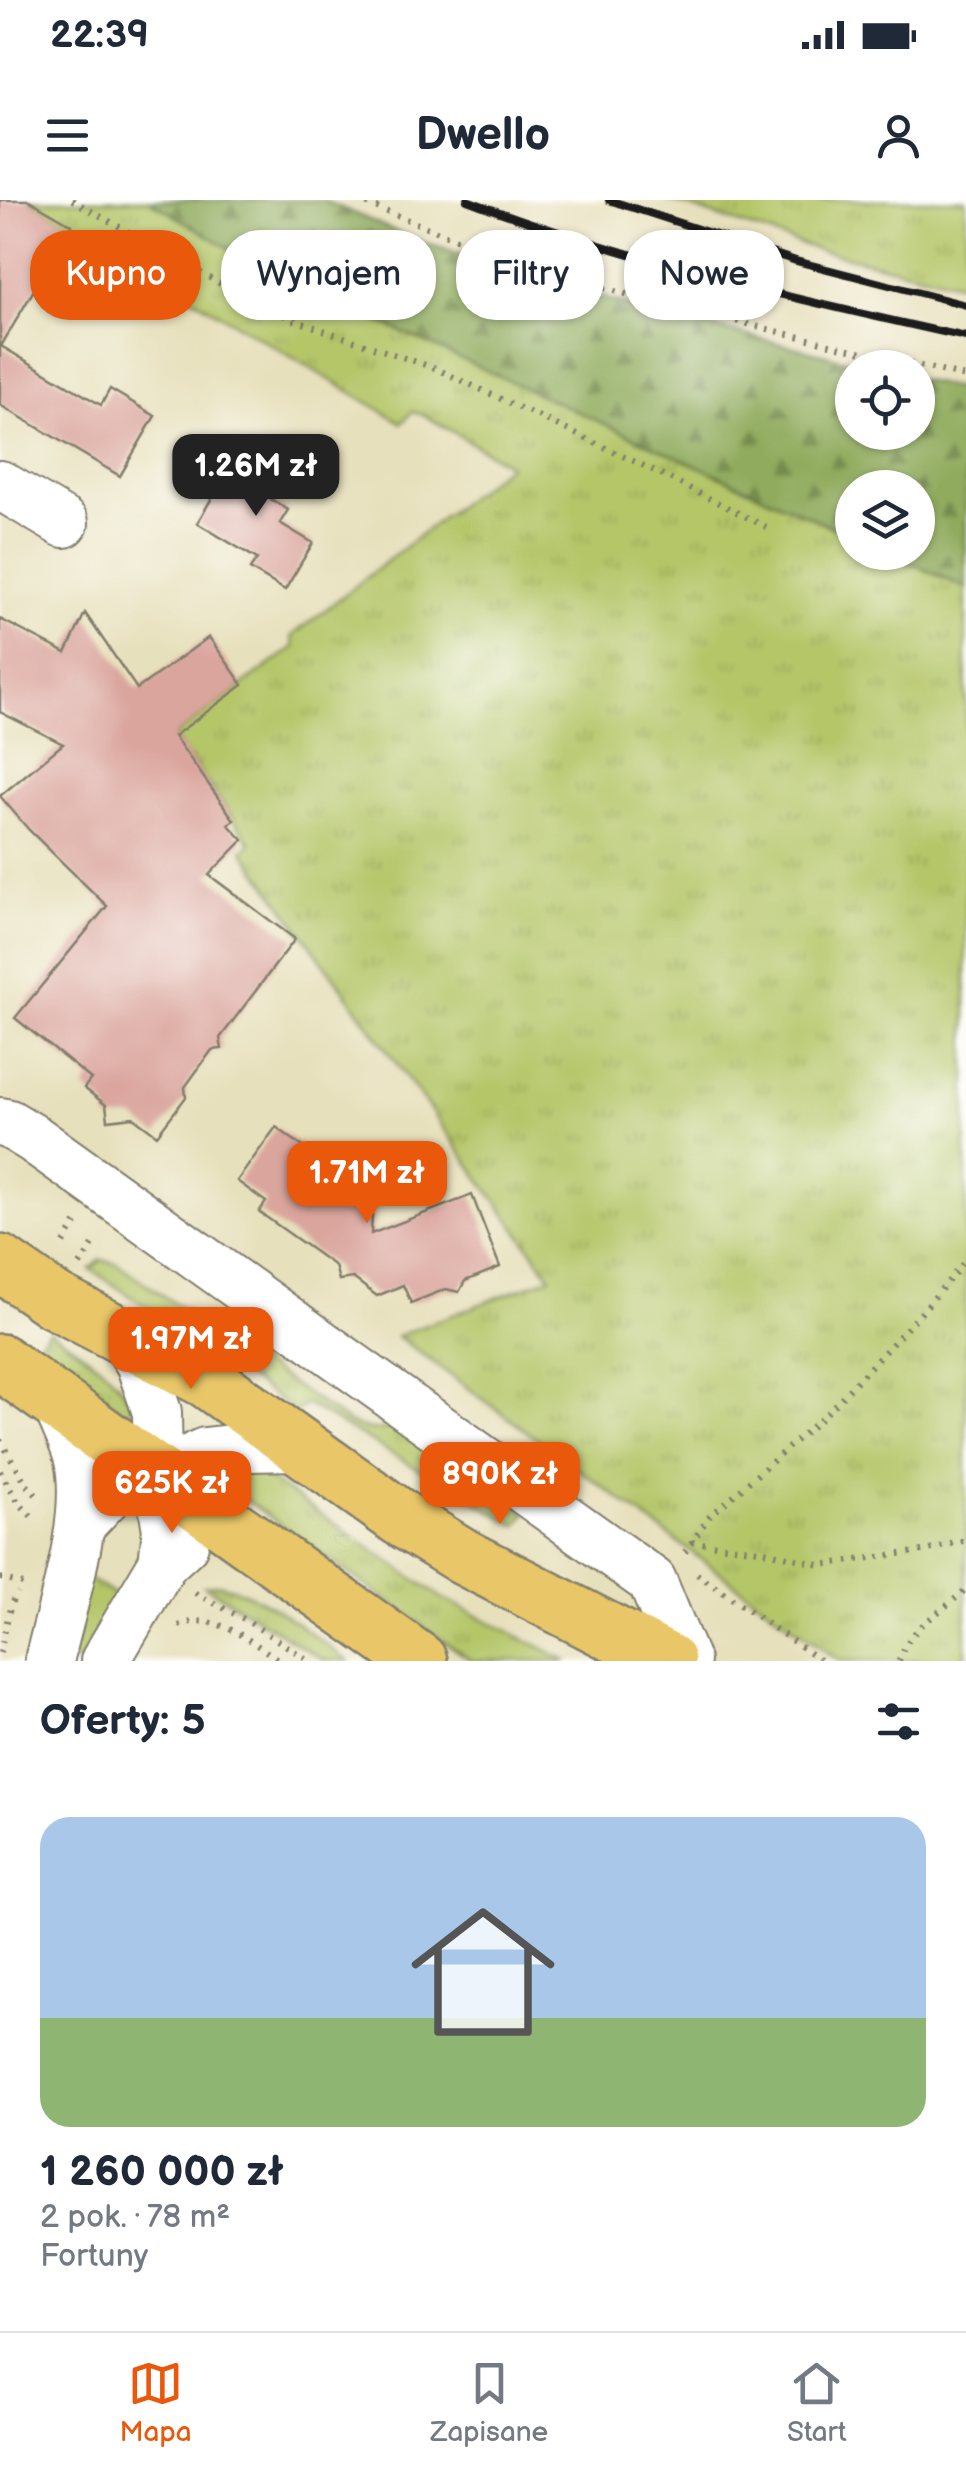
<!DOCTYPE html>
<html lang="pl">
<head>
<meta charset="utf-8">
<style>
	:root { --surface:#fff; --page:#f6f6f7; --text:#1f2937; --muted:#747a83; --line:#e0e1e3; --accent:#ea580c }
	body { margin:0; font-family:"Balsamiq Sans",sans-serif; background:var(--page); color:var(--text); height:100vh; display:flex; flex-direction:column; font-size:38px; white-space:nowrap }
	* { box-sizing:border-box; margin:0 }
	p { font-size:32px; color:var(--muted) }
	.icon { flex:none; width:55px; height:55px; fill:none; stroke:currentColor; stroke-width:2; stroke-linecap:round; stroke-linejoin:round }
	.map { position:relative; height:1461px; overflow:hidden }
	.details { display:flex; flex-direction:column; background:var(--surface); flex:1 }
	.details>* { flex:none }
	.guide { position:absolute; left:30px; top:30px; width:908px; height:90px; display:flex; gap:20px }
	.buttons { position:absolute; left:835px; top:150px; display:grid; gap:20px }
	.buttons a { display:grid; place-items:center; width:100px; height:100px; border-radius:50%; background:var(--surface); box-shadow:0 2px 8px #0004; font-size:50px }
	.price { position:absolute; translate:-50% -85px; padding:0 22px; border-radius:20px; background:var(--accent); color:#fff; font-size:32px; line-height:65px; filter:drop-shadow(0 2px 5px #0008) }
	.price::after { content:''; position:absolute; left:50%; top:60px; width:30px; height:22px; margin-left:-15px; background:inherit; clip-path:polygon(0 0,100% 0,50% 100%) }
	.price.active { background:#222; color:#fff }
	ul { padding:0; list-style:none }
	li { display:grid; align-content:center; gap:20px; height:530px; padding:0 40px }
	li span { display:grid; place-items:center; height:310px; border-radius:30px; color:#555 }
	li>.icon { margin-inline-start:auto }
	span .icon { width:180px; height:180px; fill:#fffc; stroke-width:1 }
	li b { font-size:42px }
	h2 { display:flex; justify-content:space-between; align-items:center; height:120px; padding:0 40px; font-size:42px }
	.pill { padding:0 35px; border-radius:40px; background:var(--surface); box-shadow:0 2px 8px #0004; font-size:35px; line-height:90px }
	.pill.active { background:var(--accent); color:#fff }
	.status { display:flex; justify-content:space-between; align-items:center; height:70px; padding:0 50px; background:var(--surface); direction:ltr }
	.status svg { height:28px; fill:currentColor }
	header { display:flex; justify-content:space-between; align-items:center; height:130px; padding:0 40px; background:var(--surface); font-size:45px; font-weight:700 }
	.tabs { display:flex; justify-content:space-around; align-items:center; height:140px; border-top:2px solid var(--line); background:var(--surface); font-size:28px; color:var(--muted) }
	.tabs a { display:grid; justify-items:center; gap:5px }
	.tabs .active { color:var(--accent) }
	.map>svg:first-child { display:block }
	.grass { fill:url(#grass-tufts); stroke:#687142; stroke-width:2.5 }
	.forest { fill:url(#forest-firs); stroke:#56643c; stroke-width:2.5 }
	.building { fill:#daa59d }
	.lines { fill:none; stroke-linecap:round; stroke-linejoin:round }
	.minor-casing { stroke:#827e6c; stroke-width:52 }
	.major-casing { stroke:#827e6c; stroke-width:60 }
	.path { stroke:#827e6c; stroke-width:6; stroke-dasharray:2.5 8; stroke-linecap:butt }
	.minor { stroke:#fff; stroke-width:48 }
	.major { stroke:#e9c769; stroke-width:55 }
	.rail { stroke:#1c1c1c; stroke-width:8 }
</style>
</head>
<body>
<div class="status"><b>22:39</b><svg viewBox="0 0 49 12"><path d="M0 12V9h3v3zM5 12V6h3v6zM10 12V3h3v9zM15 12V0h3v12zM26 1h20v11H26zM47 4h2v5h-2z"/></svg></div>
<header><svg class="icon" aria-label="menu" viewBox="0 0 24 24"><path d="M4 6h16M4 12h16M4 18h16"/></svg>Dwello<svg class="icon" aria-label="person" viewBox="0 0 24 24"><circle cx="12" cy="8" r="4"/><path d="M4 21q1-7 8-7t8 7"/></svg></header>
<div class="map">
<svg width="966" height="1461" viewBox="0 0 966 1461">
	<defs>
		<pattern id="grass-tufts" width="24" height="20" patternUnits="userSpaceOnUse" patternTransform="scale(2.5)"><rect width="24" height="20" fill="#b5c669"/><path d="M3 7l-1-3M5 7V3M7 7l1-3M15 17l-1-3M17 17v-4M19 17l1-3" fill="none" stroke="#9baa5a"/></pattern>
		<pattern id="forest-firs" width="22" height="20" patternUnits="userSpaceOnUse" patternTransform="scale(2.5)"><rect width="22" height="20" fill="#90ab5d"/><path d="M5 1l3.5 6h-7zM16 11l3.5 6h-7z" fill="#758a4c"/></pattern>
	</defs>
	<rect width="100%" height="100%" fill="#fdfcf7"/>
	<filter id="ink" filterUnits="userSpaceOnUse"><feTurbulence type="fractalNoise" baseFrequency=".01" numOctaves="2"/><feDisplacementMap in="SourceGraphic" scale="20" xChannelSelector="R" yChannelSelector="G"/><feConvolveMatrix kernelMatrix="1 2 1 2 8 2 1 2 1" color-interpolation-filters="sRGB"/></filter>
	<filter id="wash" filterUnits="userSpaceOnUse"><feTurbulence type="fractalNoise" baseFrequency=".0048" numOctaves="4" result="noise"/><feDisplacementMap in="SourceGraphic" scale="40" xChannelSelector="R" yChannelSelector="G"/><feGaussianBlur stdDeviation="2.25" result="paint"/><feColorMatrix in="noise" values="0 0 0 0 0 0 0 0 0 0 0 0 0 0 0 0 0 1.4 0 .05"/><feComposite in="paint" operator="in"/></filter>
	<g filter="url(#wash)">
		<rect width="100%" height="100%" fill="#e7e0bc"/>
		<path class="grass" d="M29 0H149L269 72 852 336V352L888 353 966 388V1461H840L397 1136 551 1077 243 651 251 643 174 536 294 447 292 436 509 265 424 215 412 212 402 223Z
			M668 0H966V85L819 50Z
			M101 1060 116 1063 349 1223C367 1231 382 1235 399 1222L526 1313 517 1326 306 1204 296 1212 177 1127 90 1069Z
			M49 1130C76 1149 112 1169 128 1198 131 1205 134 1214 137 1221L36 1148Z
			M204 1270H251L271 1280 442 1398 568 1461H472Z
			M82 1375 116 1396 81 1461H64Z
			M219 1384C268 1396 308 1432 348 1461H325L205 1386Z"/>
		<path class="forest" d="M149 0H323L421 42 571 88 641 109 874 167 852 168V232H918V179L966 191V388L888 353 918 352V288H852V336L269 72Z"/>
		<g id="blocks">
			<path class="building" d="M0 0H29L72 25 1 146 101 205 110 189 155 216 120 276 0 205Z
				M250 254 286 275 271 299 288 310 280 323 313 343 285 390 250 369 257 359 197 323 227 273 219 260Z
				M85 413 137 489 209 437 243 485 174 536 234 620 228 624 243 640 209 675 295 739 220 838 222 849 212 850 185 887 186 897 157 935 133 917 108 920 106 905 84 888 91 879 15 818 107 706 29 630 0 596 63 544 0 512V419L66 453Z
				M276 927 373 998 371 1034 472 995 500 1067 465 1081 459 1092 446 1089 411 1103 403 1085 377 1096 353 1078 339 1080 335 1066 259 1012 266 1002 237 981Z"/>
		</g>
	</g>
	<g filter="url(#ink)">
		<use href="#blocks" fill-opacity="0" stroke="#827e6c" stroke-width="2.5"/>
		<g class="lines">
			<g class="minor-casing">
				<path id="minor" d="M0 285 64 323
					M0 922 9 924 34 939 652 1381 685 1461
					M124 1137 140 1163 157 1212 158 1275 167 1330 163 1363
					M81 1324 114 1289 158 1275 205 1252 248 1247 300 1246
					M49 1461C63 1402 91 1319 79 1260 74 1240 63 1220 56 1201
					M105 1461 163 1363 184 1344"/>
			</g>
			<g class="major-casing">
				<path id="major" d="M0 1063 55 1101 207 1180 402 1319 464 1357 667 1461
					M0 1162 419 1461"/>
			</g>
			<path class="path" d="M72 0 254 103 297 121 437 169 661 274 772 330
				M357 0 523 65 636 97 966 177
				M64 1043 76 1023
				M80 1065 97 1039
				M0 1240 27 1285 39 1298
				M0 1271 18 1302 35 1320
				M692 1342 760 1350 820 1365 929 1350 966 1340
				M685 1352 709 1317 823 1217 922 1112 966 1060
				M697 1374 821 1461
				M0 1378 23 1384
				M195 1393 244 1419 310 1461
				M179 1426C215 1409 251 1443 281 1461
				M0 1453 11 1403 18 1393
				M899 1461C909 1426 942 1413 966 1389"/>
			<use href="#minor" class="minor"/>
			<use href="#major" class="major"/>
			<path class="rail" d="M467 0C628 61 798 100 966 137
				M609 0 796 61 966 105"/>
		</g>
	</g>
</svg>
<div class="buttons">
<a><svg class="icon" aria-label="locate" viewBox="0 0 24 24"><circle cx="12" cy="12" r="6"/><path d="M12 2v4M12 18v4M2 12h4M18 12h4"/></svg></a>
<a><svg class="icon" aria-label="layers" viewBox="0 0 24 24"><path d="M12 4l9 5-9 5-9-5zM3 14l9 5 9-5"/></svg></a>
</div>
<b class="price active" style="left:256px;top:319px">1.26M zł</b>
<b class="price" style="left:367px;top:1026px">1.71M zł</b>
<b class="price" style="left:191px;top:1192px">1.97M zł</b>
<b class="price" style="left:500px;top:1327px">890K zł</b>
<b class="price" style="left:172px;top:1336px">625K zł</b>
<div class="guide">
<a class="pill active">Kupno</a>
<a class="pill">Wynajem</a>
<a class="pill">Filtry</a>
<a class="pill">Nowe</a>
</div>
</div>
<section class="details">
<h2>Oferty: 5<svg class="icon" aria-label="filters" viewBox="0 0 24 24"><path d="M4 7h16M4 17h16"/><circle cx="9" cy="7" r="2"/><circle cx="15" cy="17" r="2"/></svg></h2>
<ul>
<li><span style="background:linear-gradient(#a9c7e8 65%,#8fb573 0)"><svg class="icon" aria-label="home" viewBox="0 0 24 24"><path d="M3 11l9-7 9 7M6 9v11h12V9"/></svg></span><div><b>1 260 000 zł</b><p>2 pok. · 78 m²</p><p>Fortuny</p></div></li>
</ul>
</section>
<nav class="tabs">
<a class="active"><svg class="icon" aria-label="map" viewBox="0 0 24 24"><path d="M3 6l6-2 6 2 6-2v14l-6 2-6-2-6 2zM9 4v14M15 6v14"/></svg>Mapa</a>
<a><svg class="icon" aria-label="saved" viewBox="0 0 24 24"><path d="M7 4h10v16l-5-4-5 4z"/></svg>Zapisane</a>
<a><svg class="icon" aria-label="home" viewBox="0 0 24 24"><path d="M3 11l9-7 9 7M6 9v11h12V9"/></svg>Start</a>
</nav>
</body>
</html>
